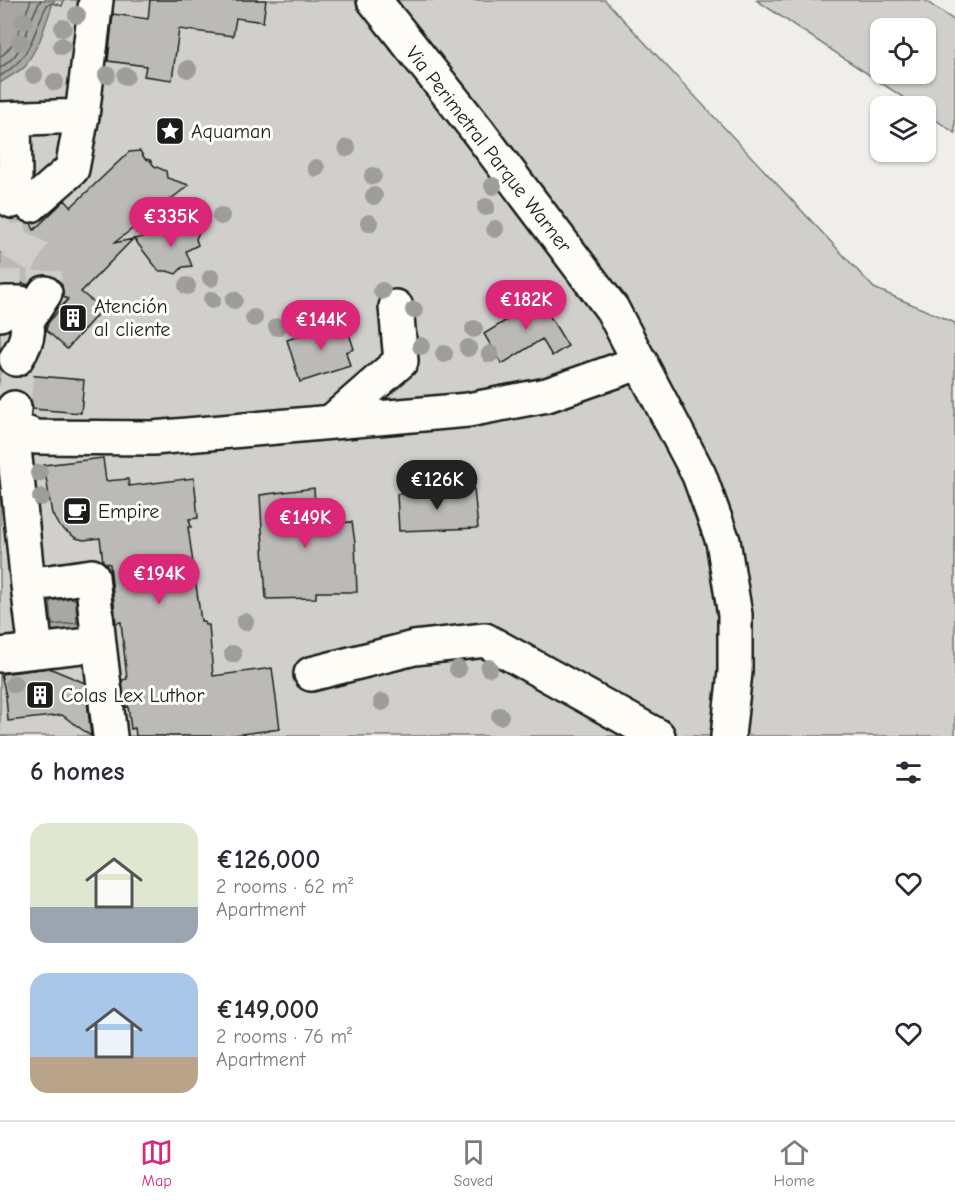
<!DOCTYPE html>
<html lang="en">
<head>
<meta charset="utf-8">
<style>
	:root { --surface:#fff; --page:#f2f2f3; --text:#2b2b33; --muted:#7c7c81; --line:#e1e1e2; --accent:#db2777 }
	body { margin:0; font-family:"Comic Neue",sans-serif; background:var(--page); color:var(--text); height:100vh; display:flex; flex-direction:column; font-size:22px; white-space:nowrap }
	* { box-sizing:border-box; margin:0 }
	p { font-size:20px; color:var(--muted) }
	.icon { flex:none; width:33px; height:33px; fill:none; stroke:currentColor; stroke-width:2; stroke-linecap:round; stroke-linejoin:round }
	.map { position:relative; height:736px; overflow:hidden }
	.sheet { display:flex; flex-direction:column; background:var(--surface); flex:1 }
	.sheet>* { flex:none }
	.tools { position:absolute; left:870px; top:18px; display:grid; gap:12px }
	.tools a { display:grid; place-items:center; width:66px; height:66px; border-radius:12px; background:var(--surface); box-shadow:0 2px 4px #0004; font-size:30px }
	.price { position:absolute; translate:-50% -51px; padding:0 14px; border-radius:21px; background:var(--accent); color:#fff; font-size:20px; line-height:39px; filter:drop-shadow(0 2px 3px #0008) }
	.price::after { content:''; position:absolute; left:50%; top:36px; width:18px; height:14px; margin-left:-9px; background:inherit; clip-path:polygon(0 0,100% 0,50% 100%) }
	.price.on { background:#222; color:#fff }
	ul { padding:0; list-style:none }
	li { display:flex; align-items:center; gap:18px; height:150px; padding:0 30px }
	li span { display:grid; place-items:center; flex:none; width:168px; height:120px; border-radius:18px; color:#555 }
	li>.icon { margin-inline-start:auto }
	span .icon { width:72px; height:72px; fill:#fffc; stroke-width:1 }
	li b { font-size:26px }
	h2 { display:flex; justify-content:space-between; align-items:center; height:72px; padding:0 30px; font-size:26px }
	.tab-bar { display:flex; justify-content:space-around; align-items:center; height:84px; border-top:2px solid var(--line); background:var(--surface); font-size:16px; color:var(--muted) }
	.tab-bar a { display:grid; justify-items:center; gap:3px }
	.tab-bar .on { color:var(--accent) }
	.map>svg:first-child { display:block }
	.green { fill:#d0cfcc; stroke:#767674; stroke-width:1.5; fill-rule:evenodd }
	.water { fill:#a8a7a3; stroke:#706f6d; stroke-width:1.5 }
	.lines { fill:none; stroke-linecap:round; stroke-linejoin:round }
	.shore { stroke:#545452; stroke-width:1.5 }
	.building { fill:#bbbab6; stroke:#1c1c1c; stroke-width:1.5 }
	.minor-tunnel { stroke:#d0cecb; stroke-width:33; stroke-dasharray:33 16; stroke-linecap:butt }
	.minor-casing { stroke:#1c1c1c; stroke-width:38 }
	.minor { stroke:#fdfcf7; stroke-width:33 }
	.tree { fill:#9e9d9b }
	.labels { text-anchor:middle; stroke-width:6; stroke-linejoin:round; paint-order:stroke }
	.poi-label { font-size:20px; fill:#1c1c1c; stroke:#fdfcf7; text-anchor:start }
	.street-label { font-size:20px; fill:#1c1c1c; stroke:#fdfcf7 }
</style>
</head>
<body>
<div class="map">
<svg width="955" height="736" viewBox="0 0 955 736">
	<rect width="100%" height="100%" fill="#f0eeea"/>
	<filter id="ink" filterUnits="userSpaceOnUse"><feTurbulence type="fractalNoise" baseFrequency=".0167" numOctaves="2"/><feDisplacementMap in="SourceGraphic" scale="12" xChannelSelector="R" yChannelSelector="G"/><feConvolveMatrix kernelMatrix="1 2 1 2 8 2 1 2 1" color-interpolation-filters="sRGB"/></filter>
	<g filter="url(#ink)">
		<path class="green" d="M0 0H605L874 288 955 323V736H0Z
			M756 0H924L955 21V133L926 113V106H916ZM880 28H926V74H880Z"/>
		<path class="water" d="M0 0H54L40 40 25 67 0 83Z
			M79 592 81 630 50 632 44 596Z"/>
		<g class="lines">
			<path class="shore" d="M0 57C18 44 23 19 31 0
				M0 68C29 51 25 24 41 0
				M0 76C33 57 31 36 47 5L53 3 62 6 64 0
				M72 598 76 600 77 623 52 625 50 601Z"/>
		</g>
		<path class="building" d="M150 0H266L263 22 236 18 233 36 179 29 172 80 144 76 146 66 108 61 113 14 148 19Z
			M140 151 145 159 150 160 154 166 166 171 167 178 189 185 114 243 133 239 81 292 102 309 67 349 46 330 48 323 68 299 63 297 62 285 56 278 47 274 37 276 28 285 23 283 9 284 0 280V215L9 219 18 218 24 222 31 223 34 230 65 200 71 207 129 152Z
			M203 223 196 239 198 245 186 251 192 266 183 267 176 274 167 271H159L134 239Z
			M533 289 568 346 552 356 542 339 502 364 484 334 523 310 517 300Z
			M345 321 354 349 346 352 350 366 300 382 287 340Z
			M26 375 84 380 81 413 33 409 31 400 25 393 16 389 7 391 0 396V379H9L10 376 16 378Z
			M103 458 106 481 128 479 129 486 194 478 198 518 189 519 191 527H188L201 621H204L205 625H209L213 676 272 668 280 729 226 736H136L135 728 131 729 128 706 125 707 122 680 127 679 121 622 116 623 110 564 103 562 100 538 84 540 76 538 59 526 52 514 44 465Z
			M314 488 316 523 352 522 355 543 357 592H316V598L266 599 260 495Z
			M474 489 478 528 399 531 397 494Z
			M49 668 85 683 91 736 62 715 8 721 6 696 1 674Z"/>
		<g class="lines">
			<path class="minor-tunnel" d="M11 242 45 261V293
				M5 303V260L11 242 9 224 31 205
				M14 405 17 372"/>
			<g class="minor-casing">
				<path id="minor" d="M374 0 477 130 612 309 699 475 723 541 735 615V672L728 736
					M0 119 82 116
					M12 201 15 177 14 119
					M31 205 72 169 82 116 96 0
					M0 314 5 303H20C31 326 30 338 16 359
					M28 319 45 293
					M14 408 12 428 28 585
					M331 422 401 361 396 307
					M12 428 36 437 153 438 468 410 547 395 641 362
					M99 644 110 736
					M0 655 99 644 92 576 28 585 36 651
					M311 674 414 648 485 640 658 736"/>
			</g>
			<use href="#minor" class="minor"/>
		</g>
		<g class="tree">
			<circle cx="77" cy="15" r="9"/>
			<circle cx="24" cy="21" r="9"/>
			<circle cx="63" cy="28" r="9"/>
			<circle cx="20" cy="42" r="9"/>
			<circle cx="62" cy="46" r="9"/>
			<circle cx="188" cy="69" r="9"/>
			<circle cx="34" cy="75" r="9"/>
			<circle cx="107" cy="75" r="9"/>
			<circle cx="126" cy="76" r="9"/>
			<circle cx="55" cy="82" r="9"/>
			<circle cx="347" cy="148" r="9"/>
			<circle cx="316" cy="168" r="9"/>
			<circle cx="373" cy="176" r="9"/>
			<circle cx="493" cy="186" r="9"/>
			<circle cx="374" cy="196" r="9"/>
			<circle cx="486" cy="207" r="9"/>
			<circle cx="221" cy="216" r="9"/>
			<circle cx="369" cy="223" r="9"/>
			<circle cx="495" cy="229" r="9"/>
			<circle cx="211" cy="278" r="9"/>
			<circle cx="187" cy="286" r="9"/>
			<circle cx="382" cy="291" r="9"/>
			<circle cx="212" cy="300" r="9"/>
			<circle cx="234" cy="300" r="9"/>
			<circle cx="414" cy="310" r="9"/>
			<circle cx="254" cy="318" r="9"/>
			<circle cx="277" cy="327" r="9"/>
			<circle cx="474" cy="329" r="9"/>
			<circle cx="421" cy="346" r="9"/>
			<circle cx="468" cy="348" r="9"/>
			<circle cx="444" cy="354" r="9"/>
			<circle cx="490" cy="354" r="9"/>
			<circle cx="39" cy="473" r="9"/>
			<circle cx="41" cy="497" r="9"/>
			<circle cx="245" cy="622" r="9"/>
			<circle cx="233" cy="654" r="9"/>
			<circle cx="489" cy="668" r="9"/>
			<circle cx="458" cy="669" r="9"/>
			<circle cx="14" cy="684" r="9"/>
			<circle cx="382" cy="702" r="9"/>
			<circle cx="500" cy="716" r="9"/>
		</g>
	</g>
	<defs>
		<g id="sight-square" transform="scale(1.5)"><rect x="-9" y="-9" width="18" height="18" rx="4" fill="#1c1c1c" stroke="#fdfcf7"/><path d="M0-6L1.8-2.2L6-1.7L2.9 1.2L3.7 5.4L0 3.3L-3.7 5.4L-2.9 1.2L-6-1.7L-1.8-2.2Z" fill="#fff"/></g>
		<g id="building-square" transform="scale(1.5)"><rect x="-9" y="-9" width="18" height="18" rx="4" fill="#1c1c1c" stroke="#fdfcf7"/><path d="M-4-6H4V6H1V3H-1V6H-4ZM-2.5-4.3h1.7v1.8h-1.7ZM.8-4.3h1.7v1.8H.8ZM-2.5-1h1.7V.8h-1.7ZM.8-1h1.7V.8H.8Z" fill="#fff"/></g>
		<g id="cafe-square" transform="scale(1.5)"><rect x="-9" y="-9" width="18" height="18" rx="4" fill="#1c1c1c" stroke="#fdfcf7"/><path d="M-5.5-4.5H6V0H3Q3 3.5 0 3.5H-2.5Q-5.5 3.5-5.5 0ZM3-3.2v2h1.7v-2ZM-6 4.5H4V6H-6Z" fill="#fff"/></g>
	</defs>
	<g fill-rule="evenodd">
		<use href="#sight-square" x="170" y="131"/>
		<use href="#building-square" x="73" y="318"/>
		<use href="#cafe-square" x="77" y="511"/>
		<use href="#building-square" x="40" y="695"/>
	</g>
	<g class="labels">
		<g class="poi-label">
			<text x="191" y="138">Aquaman</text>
			<text x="94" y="313">Atención<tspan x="94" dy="23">al cliente</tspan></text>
			<text x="98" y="518">Empire</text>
			<text x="61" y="702">Colas Lex Luthor</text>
		</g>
		<g class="street-label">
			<text transform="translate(489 149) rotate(52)" y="7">Via Perimetral Parque Warner</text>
		</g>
	</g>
</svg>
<div class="tools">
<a><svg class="icon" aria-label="locate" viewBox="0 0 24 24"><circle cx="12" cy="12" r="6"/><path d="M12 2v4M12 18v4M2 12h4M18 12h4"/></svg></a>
<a><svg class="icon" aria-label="layers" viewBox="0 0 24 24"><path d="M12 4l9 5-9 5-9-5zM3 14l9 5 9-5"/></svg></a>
</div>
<b class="price" style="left:171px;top:248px">€335K</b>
<b class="price" style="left:526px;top:331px">€182K</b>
<b class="price" style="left:321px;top:351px">€144K</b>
<b class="price on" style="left:437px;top:511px">€126K</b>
<b class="price" style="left:305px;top:549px">€149K</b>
<b class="price" style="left:159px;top:605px">€194K</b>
</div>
<section class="sheet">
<h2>6 homes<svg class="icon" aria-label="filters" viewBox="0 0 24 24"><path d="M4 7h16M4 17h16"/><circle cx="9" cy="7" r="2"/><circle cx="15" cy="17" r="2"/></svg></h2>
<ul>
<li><span style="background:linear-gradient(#dfe7d0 70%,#9aa5b1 0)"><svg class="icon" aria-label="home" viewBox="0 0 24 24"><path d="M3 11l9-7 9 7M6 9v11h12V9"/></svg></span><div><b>€126,000</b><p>2 rooms · 62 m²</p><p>Apartment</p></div><svg class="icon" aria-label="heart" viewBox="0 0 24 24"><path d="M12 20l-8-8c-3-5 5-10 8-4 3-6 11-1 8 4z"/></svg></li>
<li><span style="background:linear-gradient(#a9c7e8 70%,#b9a48a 0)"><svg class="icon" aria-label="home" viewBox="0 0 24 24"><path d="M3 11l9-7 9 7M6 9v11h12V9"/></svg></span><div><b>€149,000</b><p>2 rooms · 76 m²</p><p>Apartment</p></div><svg class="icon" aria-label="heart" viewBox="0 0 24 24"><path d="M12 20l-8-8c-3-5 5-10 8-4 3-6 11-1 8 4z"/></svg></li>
</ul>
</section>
<nav class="tab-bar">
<a class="on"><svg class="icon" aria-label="map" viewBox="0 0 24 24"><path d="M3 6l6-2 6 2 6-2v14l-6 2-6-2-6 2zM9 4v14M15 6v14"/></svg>Map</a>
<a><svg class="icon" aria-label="saved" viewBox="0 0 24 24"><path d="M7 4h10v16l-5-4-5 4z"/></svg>Saved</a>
<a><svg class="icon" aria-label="home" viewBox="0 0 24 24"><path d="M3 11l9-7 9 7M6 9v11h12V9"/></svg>Home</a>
</nav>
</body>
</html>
